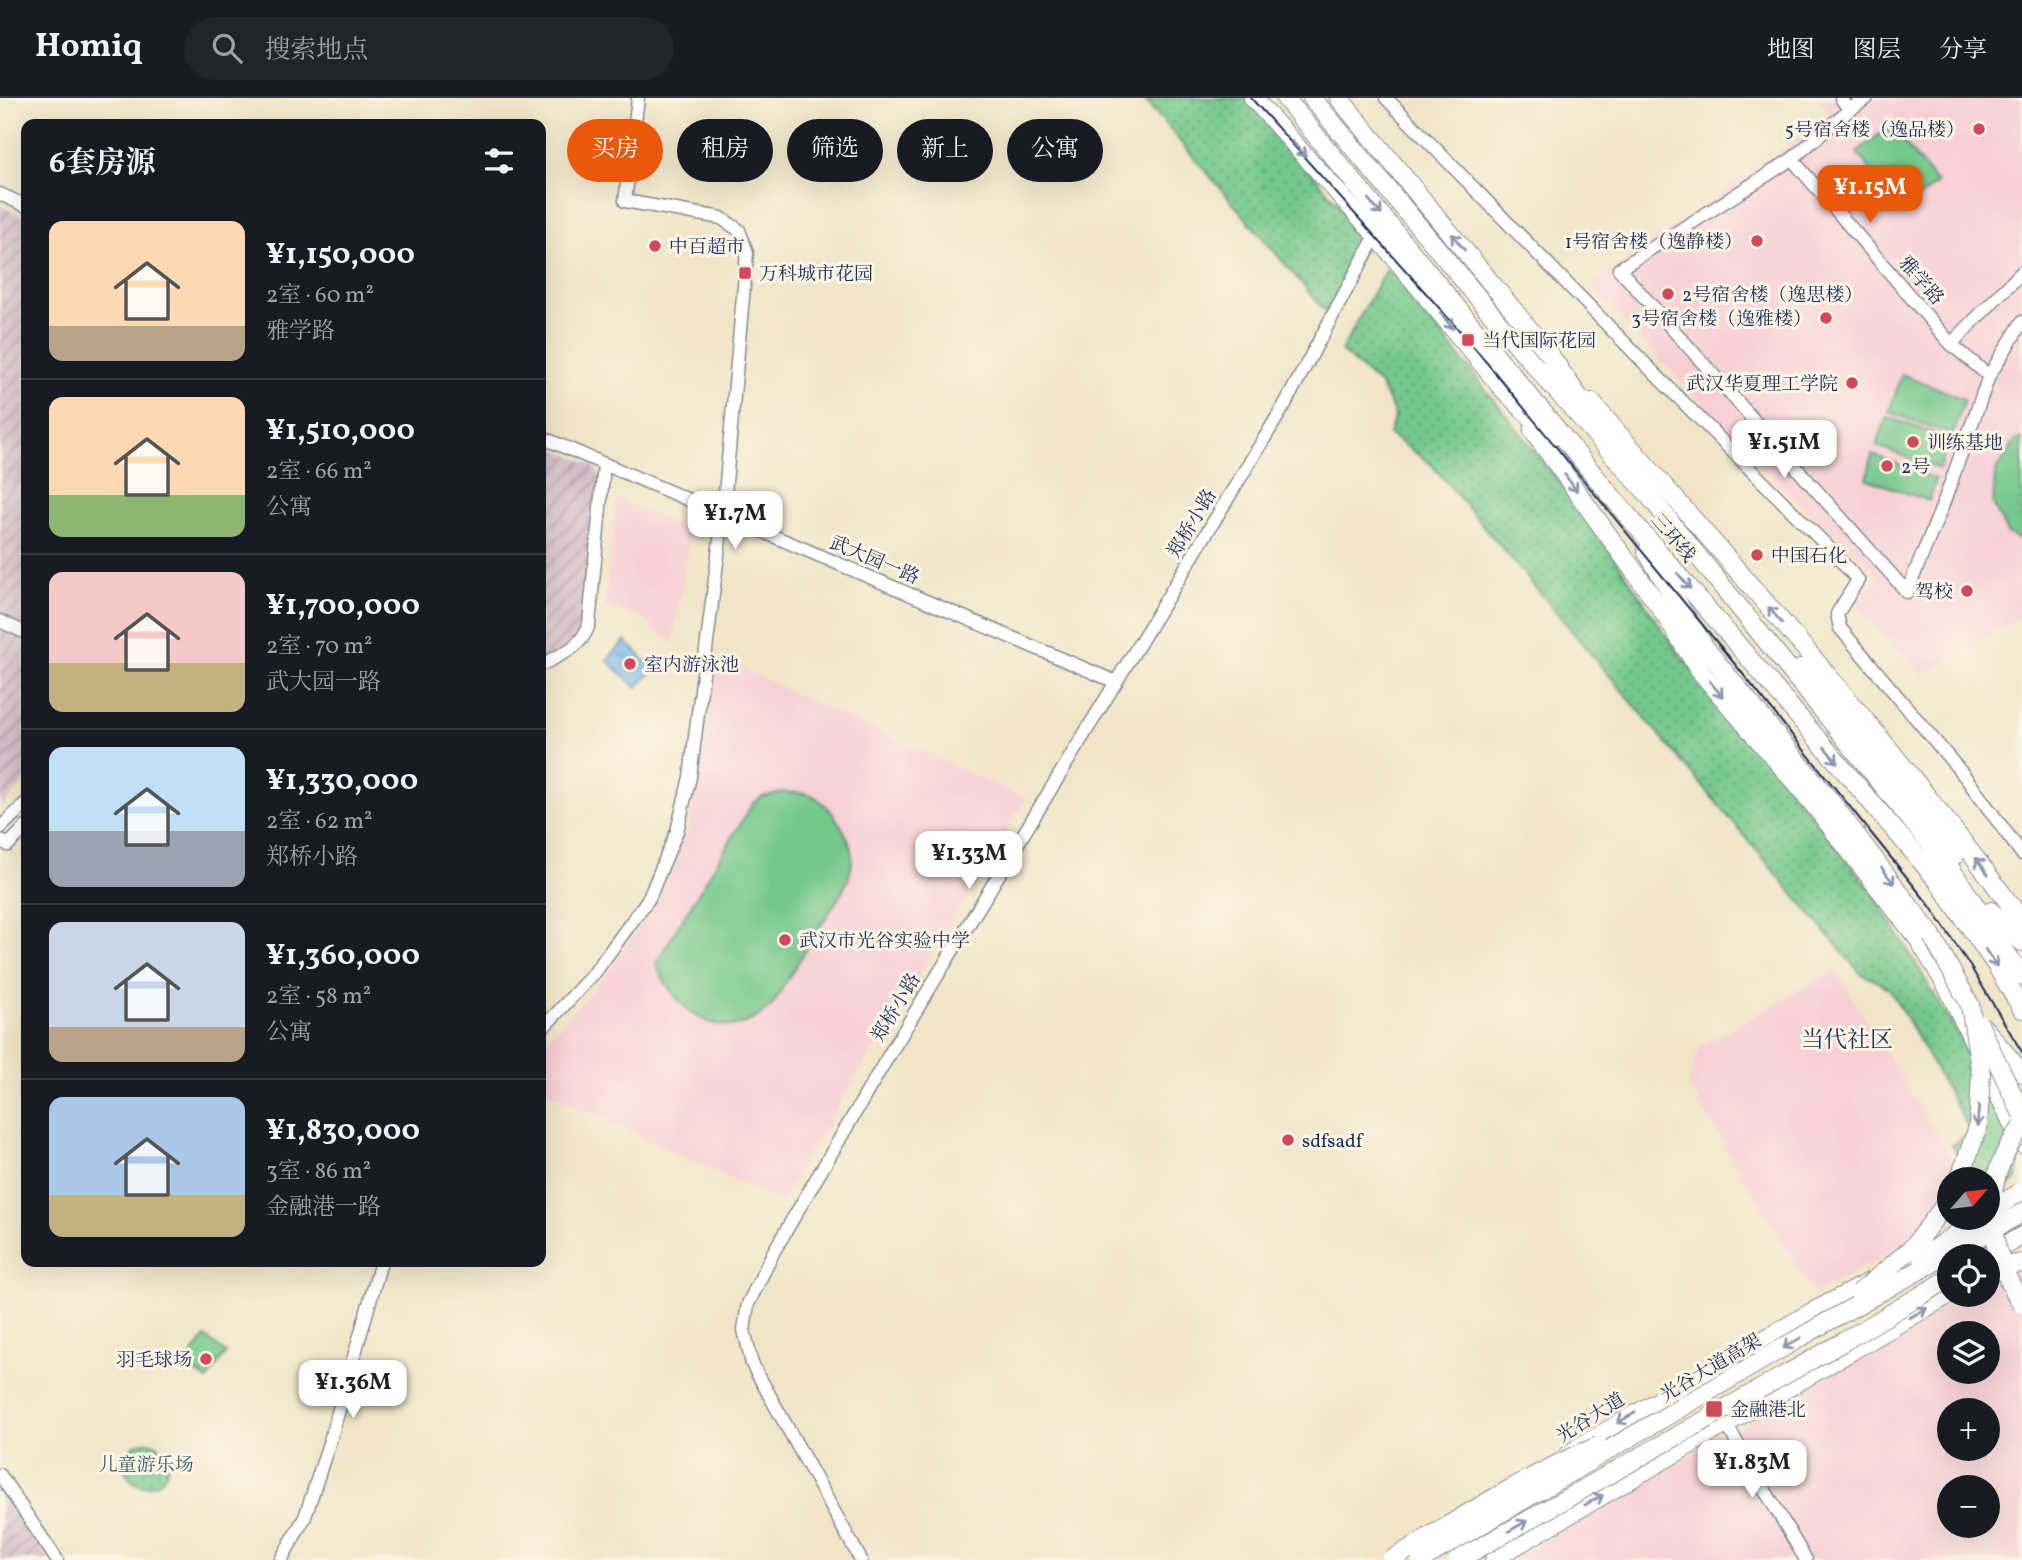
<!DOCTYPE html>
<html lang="zh">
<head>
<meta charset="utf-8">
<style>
	:root { --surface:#171b24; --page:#20242c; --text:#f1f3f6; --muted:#9ea1a6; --line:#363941; --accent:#ea580c }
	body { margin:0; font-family:Vollkorn,"Noto Serif SC",serif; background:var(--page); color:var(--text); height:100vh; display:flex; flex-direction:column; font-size:26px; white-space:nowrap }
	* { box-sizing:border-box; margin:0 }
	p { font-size:23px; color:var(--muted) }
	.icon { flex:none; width:38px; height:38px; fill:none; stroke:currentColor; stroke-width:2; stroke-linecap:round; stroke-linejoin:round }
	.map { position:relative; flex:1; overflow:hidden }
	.details { position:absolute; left:21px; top:21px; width:525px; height:1148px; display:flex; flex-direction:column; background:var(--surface); border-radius:14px; box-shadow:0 7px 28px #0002 }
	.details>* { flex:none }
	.guide { position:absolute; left:567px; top:21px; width:665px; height:63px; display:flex; gap:14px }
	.needle { width:46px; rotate:62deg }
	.controls { position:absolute; left:1937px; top:1069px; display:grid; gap:14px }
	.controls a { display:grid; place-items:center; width:63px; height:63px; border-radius:50%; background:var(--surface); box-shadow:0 7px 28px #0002; font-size:35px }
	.price { position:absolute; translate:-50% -60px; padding:0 16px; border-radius:14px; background:#fff; color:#222; font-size:23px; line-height:46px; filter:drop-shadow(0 2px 4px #0008) }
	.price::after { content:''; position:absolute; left:50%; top:42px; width:21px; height:16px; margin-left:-10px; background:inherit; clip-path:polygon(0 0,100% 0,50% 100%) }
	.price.selected { background:var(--accent); color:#fff }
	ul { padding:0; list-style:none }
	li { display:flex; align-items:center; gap:21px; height:175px; padding:0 28px }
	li+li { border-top:2px solid var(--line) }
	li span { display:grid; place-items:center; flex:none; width:196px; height:140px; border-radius:14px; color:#555 }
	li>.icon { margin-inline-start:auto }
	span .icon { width:84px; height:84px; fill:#fffc; stroke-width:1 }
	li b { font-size:30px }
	h2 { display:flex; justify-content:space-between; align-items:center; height:84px; padding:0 28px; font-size:30px }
	.tag { padding:0 24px; border-radius:32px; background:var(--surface); box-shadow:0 7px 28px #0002; font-size:24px; line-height:63px }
	.tag.selected { background:var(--accent); color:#fff }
	header { display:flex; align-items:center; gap:42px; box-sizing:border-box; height:98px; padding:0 35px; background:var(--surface); border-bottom:2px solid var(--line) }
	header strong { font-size:33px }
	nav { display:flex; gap:38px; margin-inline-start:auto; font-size:24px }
	.search { width:490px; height:63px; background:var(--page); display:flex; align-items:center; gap:18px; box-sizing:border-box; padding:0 24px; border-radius:38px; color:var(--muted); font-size:26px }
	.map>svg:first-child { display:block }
	.built { fill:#f7cfd5; fill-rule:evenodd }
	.industrial { fill:url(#industrial-furrows) }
	.green { fill:url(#green-dots); stroke:#487c75; stroke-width:2 }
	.pitch { fill:#74c88c; stroke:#487c75; stroke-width:2 }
	.water { fill:url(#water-ripples); stroke:#4672a3; stroke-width:2 }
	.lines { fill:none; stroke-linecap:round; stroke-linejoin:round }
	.minor-casing { stroke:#868a92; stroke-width:15 }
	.major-casing { stroke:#868a92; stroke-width:18 }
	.highway-casing { stroke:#868a92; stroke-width:20 }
	.minor { stroke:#fff; stroke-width:12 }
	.major { stroke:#fff; stroke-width:16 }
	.highway { stroke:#fff; stroke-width:18 }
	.tram { stroke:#1b2f5e; stroke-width:2 }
	.highway-bridge-casing { stroke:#868a92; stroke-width:20; stroke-linecap:butt }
	.highway-bridge { stroke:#fff; stroke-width:18 }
	.oneway { stroke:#8d97ae }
	.poi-dot { fill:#d1495b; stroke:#fcf5e5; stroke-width:2.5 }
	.labels { text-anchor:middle; stroke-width:6; stroke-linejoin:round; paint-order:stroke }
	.poi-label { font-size:19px; fill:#1b2f5e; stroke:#fcf5e5; text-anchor:start }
	.street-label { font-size:19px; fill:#1b2f5e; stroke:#fcf5e5 }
	.park-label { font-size:19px; fill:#365d6c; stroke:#fcf5e5 }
	.quarter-label { font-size:23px; fill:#1b2f5e; stroke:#fcf5e5 }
</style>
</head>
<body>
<header>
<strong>Homiq</strong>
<div class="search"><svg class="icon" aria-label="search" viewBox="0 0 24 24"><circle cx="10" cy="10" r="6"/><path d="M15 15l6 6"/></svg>搜索地点</div>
<nav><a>地图</a><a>图层</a><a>分享</a></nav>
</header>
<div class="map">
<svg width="2022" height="1462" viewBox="0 0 2022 1462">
	<defs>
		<pattern id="industrial-furrows" width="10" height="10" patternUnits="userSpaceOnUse" patternTransform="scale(1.75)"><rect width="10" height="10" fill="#d2bdc8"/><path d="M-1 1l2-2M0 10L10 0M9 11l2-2" fill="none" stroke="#aa9aa6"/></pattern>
		<pattern id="green-dots" width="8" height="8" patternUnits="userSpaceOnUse" patternTransform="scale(1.75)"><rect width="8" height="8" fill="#74c88c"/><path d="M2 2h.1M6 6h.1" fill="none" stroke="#5ea376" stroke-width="1.8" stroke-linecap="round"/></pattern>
		<pattern id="water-ripples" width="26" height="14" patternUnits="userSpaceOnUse" patternTransform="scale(1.75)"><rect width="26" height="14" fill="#72b5e8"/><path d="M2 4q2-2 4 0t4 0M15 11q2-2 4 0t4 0" fill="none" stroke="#5d94bf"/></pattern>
	</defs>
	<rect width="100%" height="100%" fill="#fcf5e5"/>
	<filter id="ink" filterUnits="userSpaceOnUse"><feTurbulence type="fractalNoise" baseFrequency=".0143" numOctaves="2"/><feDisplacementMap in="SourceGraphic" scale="14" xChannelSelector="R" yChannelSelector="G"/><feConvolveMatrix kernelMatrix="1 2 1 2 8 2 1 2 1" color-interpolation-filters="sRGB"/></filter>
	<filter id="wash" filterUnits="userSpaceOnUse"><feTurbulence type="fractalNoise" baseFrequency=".00686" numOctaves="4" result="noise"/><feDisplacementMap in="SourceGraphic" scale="28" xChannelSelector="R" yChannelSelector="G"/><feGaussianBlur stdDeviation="1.57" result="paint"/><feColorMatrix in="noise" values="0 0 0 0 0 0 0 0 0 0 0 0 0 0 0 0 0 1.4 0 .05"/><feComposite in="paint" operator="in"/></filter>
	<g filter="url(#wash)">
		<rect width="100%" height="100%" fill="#f0e5c7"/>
		<path class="built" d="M1819 0H2022V518L1922 577 1852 503 1880 479 1767 375 1591 188 1830 17Z
			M617 402 691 433 673 545 637 517 605 510Z
			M716 556 769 584 1026 701 780 1104 541 991V947L603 881 657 803 687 734 699 679Z
			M1835 872 1964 1081 1950 1082 1951 1120 1814 1196 1689 987 1699 949Z
			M2022 1165V1462H1512L1967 1197H1988V1185ZM1950 1236H1988V1274H1950ZM1950 1312H1988V1351H1950ZM1950 1390H1988V1428H1950Z"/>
		<path class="industrial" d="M0 108 26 120V682L0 710Z
			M541 345 592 367 602 379 589 496 580 541 541 565Z
			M0 1392 49 1462H0Z"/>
		<path class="green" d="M1143 0H1249L1369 143 1326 214Z
			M1386 171 1394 177 1583 413 1675 550 1871 791 1971 958 2019 1051 2017 1081 1988 1107V1082L1973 1081 1952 1047 1971 1034 1889 890 1860 875 1431 366 1389 336 1395 317 1381 288 1341 253Z
			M124 1366a22 22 0 1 1 44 0a22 22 0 1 1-44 0Z"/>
		<path class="pitch" d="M1890 27 1937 85 1905 112 1857 55Z
			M1902 276 1964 301 1953 337 1889 314Z
			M1887 319 1949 340 1939 371 1876 348Z
			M2022 340V443L2007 435 1993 406 1995 375 2015 343Z
			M1872 356 1936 381 1929 403 1867 381Z
			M785 694C793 695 804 694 811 697 830 706 851 738 852 758 854 785 829 813 816 835 806 852 796 868 785 885 781 892 777 902 771 908 726 953 674 914 656 865L753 705 762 699Z
			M205 1239 226 1255 207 1282 185 1266Z"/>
		<path class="water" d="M625 543 654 571 637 590 607 562Z"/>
	</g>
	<g filter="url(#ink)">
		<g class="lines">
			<g class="minor-casing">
				<path id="minor" d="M1386 0 1657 278 1830 451 1858 482 1837 516 1840 530 1966 680 2022 756
					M1841 0 1849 12 1867 0
					M1792 61 1619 171 1907 494 1942 409 1989 278 1951 246 1792 61 1849 12
					M0 96 26 108
					M1951 246 2022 174
					M1989 278 2022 224
					M541 339 1116 584
					M0 523 26 535
					M541 567C561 556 582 550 589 526L604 367
					M0 730 26 705
					M0 742 8 747 26 729
					M541 932 595 874 649 800 677 733 690 679 723 417 747 155 739 132 721 120 625 103 638 0
					M1726 1326 1806 1462
					M0 1377 57 1462
					M281 1462 305 1419 332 1336 381 1164
					M861 1462 752 1266 744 1232 748 1206 774 1153 886 962 1284 308 1376 137"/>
			</g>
			<g class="major-casing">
				<path id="major" d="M1567 1357 1579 1348 1810 1214 1869 1183
					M1493 1462 1950 1197"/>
			</g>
			<g class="highway-casing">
				<path id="highway" d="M1253 0 1376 137 1502 290 1551 339
					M1285 0 1618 406 1938 783 1996 867 2022 911
					M1312 0 1534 267 1646 394 1953 774 2022 878
					M1339 0 1547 253 1594 321
					M1591 304C1738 474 1890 641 2022 823
					M1533 333 1660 509 1700 573 1810 702 1919 842 1948 890 2022 1046
					M1647 454 1705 550 1834 708 1932 838
					M1802 570 1911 700 1955 757
					M1991 813 2022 844
					M1983 929 2022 975
					M1986 1158 2022 1138"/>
			</g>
			<use href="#minor" class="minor"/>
			<use href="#major" class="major"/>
			<use href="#highway" class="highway"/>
			<path class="tram" d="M1251 0 1468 242 1734 565 1930 808 1970 868 2022 954"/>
			<g class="highway-bridge-casing">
				<path id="highway-bridge" d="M1932 838 1970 907 1981 976 1978 1029 1959 1082
					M1979 926 2022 1016
					M2022 1029C1978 1084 1986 1150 2022 1206
					M1988 1115 2018 1095
					M1922 1159 1980 1120
					M1988 1171 2022 1165
					M1859 1195 1912 1150 1950 1100
					M1391 1462C1458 1422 1526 1377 1598 1348
					M1421 1462 1825 1225 2022 1115
					M1458 1462 1843 1244 1950 1180"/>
			</g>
			<use href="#highway-bridge" class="highway-bridge"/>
		</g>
		<defs><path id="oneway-shaft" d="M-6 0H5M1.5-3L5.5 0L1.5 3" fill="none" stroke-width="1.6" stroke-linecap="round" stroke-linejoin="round" transform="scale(1.75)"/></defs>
		<g class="oneway">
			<use href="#oneway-shaft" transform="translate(1299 51) rotate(48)"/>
			<use href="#oneway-shaft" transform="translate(1375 109) rotate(50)"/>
			<use href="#oneway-shaft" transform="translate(1458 144) rotate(-129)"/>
			<use href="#oneway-shaft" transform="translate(1447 223) rotate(51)"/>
			<use href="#oneway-shaft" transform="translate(1571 385) rotate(54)"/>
			<use href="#oneway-shaft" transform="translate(1684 483) rotate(50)"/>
			<use href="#oneway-shaft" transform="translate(1775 517) rotate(-131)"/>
			<use href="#oneway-shaft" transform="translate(1716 591) rotate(50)"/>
			<use href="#oneway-shaft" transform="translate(1831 657) rotate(50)"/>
			<use href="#oneway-shaft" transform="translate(1982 768) rotate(-126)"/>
			<use href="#oneway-shaft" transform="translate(1888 778) rotate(53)"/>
			<use href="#oneway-shaft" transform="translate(1991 860) rotate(56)"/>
			<use href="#oneway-shaft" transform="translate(1978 1018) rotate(94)"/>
			<use href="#oneway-shaft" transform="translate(1918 1215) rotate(-30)"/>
			<use href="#oneway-shaft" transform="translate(1792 1245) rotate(149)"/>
			<use href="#oneway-shaft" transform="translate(1626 1320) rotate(150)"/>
			<use href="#oneway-shaft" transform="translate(1594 1402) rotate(-29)"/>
			<use href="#oneway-shaft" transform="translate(1518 1428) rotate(-30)"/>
		</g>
	</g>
	<g class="poi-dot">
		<circle cx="1979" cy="31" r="7"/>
		<circle cx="1757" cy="143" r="7"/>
		<circle cx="655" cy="148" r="7"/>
		<rect x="738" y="168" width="14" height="14" rx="3.5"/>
		<circle cx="1668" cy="196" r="7"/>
		<circle cx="1826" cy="220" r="7"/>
		<rect x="1461" y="235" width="14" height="14" rx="3.5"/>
		<circle cx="1852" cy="285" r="7"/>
		<circle cx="1913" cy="344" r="7"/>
		<circle cx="1887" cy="368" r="7"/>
		<circle cx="1757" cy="457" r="7"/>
		<circle cx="1967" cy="493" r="7"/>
		<circle cx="630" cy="566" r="7"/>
		<circle cx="785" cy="842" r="7"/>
		<circle cx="1288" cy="1042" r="7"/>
		<circle cx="206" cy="1261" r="7"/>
		<rect x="1705" y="1302" width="18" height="18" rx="3.5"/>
	</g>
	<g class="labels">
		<g class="poi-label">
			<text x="1965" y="38" text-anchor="end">5号宿舍楼（逸品楼）</text>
			<text x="1743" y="150" text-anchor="end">1号宿舍楼（逸静楼）</text>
			<text x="669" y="155">中百超市</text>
			<text x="759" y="182">万科城市花园</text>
			<text x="1682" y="203">2号宿舍楼（逸思楼）</text>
			<text x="1812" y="227" text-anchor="end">3号宿舍楼（逸雅楼）</text>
			<text x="1482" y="249">当代国际花园</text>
			<text x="1838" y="292" text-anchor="end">武汉华夏理工学院</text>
			<text x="1927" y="351">训练基地</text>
			<text x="1901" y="375">2号</text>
			<text x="1771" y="464">中国石化</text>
			<text x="1953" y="500" text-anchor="end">驾校</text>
			<text x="644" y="573">室内游泳池</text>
			<text x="799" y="849">武汉市光谷实验中学</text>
			<text x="1302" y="1049">sdfsadf</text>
			<text x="192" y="1268" text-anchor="end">羽毛球场</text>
			<text x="1730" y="1318">金融港北</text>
		</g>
		<g class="street-label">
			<text transform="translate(1922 182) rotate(49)" y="7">雅学路</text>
			<text transform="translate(1191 425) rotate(-59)" y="7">郑桥小路</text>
			<text transform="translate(1674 439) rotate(50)" y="7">三环线</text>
			<text transform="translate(875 461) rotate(23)" y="7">武大园一路</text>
			<text transform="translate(895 909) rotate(-59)" y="7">郑桥小路</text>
			<text transform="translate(1710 1269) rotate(-31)" y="7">光谷大道高架</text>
			<text transform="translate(1590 1319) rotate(-32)" y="7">光谷大道</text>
		</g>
		<g class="park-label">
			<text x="146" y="1373">儿童游乐场</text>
		</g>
		<g class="quarter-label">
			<text x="1847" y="949">当代社区</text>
		</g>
	</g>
</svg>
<div class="controls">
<a><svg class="needle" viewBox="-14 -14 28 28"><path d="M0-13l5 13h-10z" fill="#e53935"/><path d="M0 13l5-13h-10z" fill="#9ea1a6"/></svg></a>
<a><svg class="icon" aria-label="locate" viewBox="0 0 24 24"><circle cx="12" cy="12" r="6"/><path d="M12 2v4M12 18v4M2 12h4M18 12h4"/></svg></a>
<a><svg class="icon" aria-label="layers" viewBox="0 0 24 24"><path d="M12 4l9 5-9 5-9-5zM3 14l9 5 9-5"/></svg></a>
<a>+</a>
<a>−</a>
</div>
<b class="price selected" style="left:1870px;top:127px">¥1.15M</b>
<b class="price" style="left:1784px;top:382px">¥1.51M</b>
<b class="price" style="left:735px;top:453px">¥1.7M</b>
<b class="price" style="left:969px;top:793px">¥1.33M</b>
<b class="price" style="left:353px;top:1322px">¥1.36M</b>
<b class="price" style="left:1752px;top:1402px">¥1.83M</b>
<div class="guide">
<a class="tag selected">买房</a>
<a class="tag">租房</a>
<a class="tag">筛选</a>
<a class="tag">新上</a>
<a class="tag">公寓</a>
</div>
<section class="details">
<h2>6套房源<svg class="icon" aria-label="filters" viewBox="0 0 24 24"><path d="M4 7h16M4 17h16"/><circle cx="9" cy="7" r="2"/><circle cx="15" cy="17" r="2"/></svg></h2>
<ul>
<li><span style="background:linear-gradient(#ffd9b3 75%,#b9a48a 0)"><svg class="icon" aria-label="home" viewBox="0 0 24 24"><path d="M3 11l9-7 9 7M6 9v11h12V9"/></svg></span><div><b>¥1,150,000</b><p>2室 · 60 m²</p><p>雅学路</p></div></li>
<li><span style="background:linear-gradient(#ffd9b3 70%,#8fb573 0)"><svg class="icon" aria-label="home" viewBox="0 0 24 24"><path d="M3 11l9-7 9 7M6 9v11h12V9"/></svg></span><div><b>¥1,510,000</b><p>2室 · 66 m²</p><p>公寓</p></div></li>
<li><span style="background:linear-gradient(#f6c9c9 65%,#c2b280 0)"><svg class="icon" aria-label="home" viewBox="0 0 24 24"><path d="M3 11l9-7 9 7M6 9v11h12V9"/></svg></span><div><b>¥1,700,000</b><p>2室 · 70 m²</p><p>武大园一路</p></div></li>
<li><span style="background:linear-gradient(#bfe0f5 60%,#9aa5b1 0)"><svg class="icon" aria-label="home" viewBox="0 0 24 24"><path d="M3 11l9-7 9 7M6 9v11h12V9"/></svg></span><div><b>¥1,330,000</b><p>2室 · 62 m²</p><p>郑桥小路</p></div></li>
<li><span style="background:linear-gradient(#c9d6e8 75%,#b9a48a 0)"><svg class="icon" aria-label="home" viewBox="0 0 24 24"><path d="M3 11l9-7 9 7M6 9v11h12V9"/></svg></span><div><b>¥1,360,000</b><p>2室 · 58 m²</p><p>公寓</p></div></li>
<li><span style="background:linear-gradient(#a9c7e8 70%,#c2b280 0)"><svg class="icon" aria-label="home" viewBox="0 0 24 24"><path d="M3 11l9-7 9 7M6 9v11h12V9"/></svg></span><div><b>¥1,830,000</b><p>3室 · 86 m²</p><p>金融港一路</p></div></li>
</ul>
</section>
</div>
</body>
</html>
